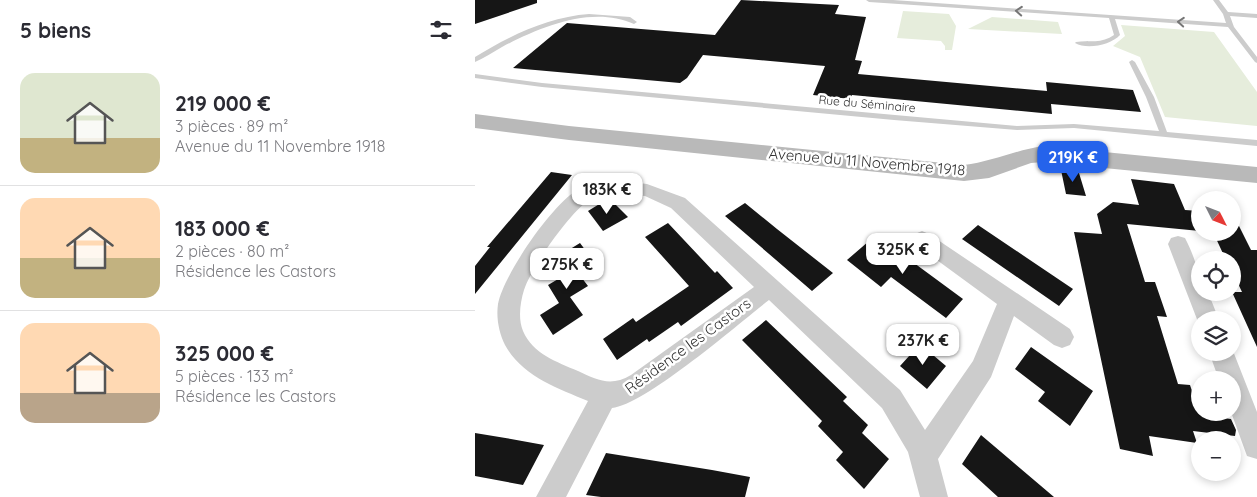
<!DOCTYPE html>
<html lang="fr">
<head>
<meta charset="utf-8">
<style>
	:root { --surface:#fff; --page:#f2f2f3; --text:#2b2b33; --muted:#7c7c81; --line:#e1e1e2; --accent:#2563eb }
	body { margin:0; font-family:Quicksand,sans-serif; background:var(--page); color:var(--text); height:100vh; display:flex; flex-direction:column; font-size:19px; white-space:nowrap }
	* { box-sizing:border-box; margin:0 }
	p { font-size:16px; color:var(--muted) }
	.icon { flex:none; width:28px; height:28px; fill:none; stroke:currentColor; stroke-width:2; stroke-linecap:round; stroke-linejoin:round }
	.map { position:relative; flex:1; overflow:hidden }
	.side { display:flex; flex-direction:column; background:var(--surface); width:475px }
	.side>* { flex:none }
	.needle { width:32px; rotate:132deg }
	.buttons { position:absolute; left:716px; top:191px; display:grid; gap:10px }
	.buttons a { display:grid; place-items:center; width:50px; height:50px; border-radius:50%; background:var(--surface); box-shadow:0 2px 8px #0003; font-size:25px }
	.price { position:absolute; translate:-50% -42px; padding:0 11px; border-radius:10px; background:#fff; color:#222; font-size:16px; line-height:32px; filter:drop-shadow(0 1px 2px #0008) }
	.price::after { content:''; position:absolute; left:50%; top:30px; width:15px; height:11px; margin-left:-8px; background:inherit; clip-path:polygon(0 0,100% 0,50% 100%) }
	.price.current { background:var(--accent); color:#fff }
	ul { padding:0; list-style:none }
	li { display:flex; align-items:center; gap:15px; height:125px; padding:0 20px }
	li+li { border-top:1px solid var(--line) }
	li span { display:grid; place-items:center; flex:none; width:140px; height:100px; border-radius:15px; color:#555 }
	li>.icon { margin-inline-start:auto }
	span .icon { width:60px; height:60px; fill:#fffc; stroke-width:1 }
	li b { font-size:21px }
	h2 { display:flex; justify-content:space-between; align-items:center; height:60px; padding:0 20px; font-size:21px }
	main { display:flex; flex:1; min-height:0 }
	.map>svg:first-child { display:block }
	.green { fill:#e6eddc }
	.building { fill:#161616 }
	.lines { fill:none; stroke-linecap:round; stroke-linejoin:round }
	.lane { fill:#ccc; fill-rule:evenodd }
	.street { fill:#ccc; fill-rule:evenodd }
	.secondary { fill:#b9b9b9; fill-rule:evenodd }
	.oneway { stroke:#767676 }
	.labels { text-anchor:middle; stroke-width:5; stroke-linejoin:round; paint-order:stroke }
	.far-street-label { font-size:12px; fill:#2f2f2f; stroke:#fff }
	.street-label { font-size:15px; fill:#2f2f2f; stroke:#fff }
</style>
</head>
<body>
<main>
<section class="side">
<h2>5 biens<svg class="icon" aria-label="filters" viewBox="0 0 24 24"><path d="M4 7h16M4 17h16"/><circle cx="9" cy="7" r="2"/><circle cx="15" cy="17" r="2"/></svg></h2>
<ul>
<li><span style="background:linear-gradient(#dfe7d0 65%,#c2b280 0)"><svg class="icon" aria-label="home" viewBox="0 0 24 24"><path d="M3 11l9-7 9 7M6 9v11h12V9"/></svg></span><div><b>219 000 €</b><p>3 pièces · 89 m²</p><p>Avenue du 11 Novembre 1918</p></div></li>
<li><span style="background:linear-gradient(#ffd9b3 60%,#c2b280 0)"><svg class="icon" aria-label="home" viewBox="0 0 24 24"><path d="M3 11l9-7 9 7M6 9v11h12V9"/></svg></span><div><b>183 000 €</b><p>2 pièces · 80 m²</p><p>Résidence les Castors</p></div></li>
<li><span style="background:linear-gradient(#ffd9b3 70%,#b9a48a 0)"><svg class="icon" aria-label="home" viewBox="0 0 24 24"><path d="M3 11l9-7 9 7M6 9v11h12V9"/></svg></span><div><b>325 000 €</b><p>5 pièces · 133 m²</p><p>Résidence les Castors</p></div></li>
</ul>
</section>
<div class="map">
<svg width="782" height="497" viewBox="0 0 782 497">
	<rect width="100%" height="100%" fill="#fff"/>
	<path class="green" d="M428 11 474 14 481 26 477 50H470V46L466 41 422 38Z
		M517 17 583 22 587 34 493 29Z
		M646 25 739 32 782 92V126L690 117 665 57 638 46 650 36Z"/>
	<path class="building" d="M0 0H62V3L0 24Z
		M266 0 364 5 360 14 391 17 380 60 387 61 383 74 572 91 571 82 658 90 666 112 576 104 577 114 377 95 376 99 338 95 350 66 228 55 212 78 205 83 38 68 92 23 240 35Z
		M586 170 604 173 611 196 591 194Z
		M76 172 97 175 0 294V266L15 247H12Z
		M656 179 699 184 710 210 725 211V231L652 224 670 282H680L692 317 682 316 703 384 715 385 725 415 756 419 761 430 760 436 718 431 722 443 674 436 678 456 645 449 599 232 627 234 622 214 638 202 664 205Z
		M137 201 153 217 128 231 113 211 126 203Z
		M270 203 302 229 358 273 337 291 250 216Z
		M758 214 776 250H782V347L757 292H767L758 273V260H751L738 232H758Z
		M193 223 240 273 242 271 258 288 206 326 203 322 174 342 172 339 142 360 128 339 158 318 161 322 214 286 170 237Z
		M503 225 598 289 584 306 487 239Z
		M401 235 488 299 471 318 416 277 406 287 372 260Z
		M105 243 117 259 100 269 113 286 95 297 108 315 78 335 65 315 84 303 73 285 90 275 79 259Z
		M291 320 372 397 368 401 393 425 387 433 414 459 389 489 361 460 368 452 343 426 347 421 267 340Z
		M445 344 471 366 452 389 425 366Z
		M556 347 618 391 595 426 563 401 570 392 540 369Z
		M0 433 36 439 69 445 48 485 0 476Z
		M506 435 539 463 579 497H523L487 464Z
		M131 453 237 470 275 477 270 497H126L111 495Z"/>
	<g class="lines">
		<path class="lane" d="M391 0H418L751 23 748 14 738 0H744L753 12 782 14V18L755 16 759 27 782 57V63L780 62 753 27 640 19 645 35C636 45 612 50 600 43L601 42C614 40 627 44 639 35L634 18 394 2Z
			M114 14 155 17 162 22 159 24C117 5 65 27 27 47 18 52 9 58 0 62V57C34 36 73 17 114 14Z
			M657 60 660 62 679 97 692 132 782 140V146L599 128 542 130 419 120 67 87 0 78V74L67 83 542 126 599 124 684 131 671 97 654 62Z"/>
		<path class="street" d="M138 180 172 184 210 198 425 390 450 430 498 361 522 304 440 244 437 239 440 234 447 231 454 234 595 329 599 337 595 345 587 348 579 345 539 316 516 377 463 459 473 497H445L433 452 407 408 294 300C262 325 171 404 137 408L91 497H61L113 401C82 388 47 376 30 345 24 333 21 318 23 304 29 274 76 206 102 190 113 184 126 182 138 180ZM138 193 170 196 196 208 279 287 156 375C136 387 122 380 103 371 82 362 58 354 48 331 43 319 45 303 49 290 56 268 96 210 116 199 123 195 131 194 138 193Z
			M703 236 710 238C719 256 725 272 725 292H733L744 320H725V327L693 244 696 238Z
			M758 351 782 412V459L772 456 756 412 758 380H744L734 352Z"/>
		<path class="secondary" d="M0 114 94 126 489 165C516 162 541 150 568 146L782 167V183L568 162 556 163 514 178 489 181 94 140 0 128Z"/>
	</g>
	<defs><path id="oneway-chevron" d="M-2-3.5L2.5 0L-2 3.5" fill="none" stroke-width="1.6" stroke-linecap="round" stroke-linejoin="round" transform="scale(1.25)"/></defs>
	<g class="oneway">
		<use href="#oneway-chevron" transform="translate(544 11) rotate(-176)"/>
		<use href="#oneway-chevron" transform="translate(706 22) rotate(-176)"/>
	</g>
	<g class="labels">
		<g class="far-street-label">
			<text transform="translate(392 104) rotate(5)" y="4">Rue du Séminaire</text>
		</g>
		<g class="street-label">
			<text transform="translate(392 162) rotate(5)" y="5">Avenue du 11 Novembre 1918</text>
			<text transform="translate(213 346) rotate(-36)" y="5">Résidence les Castors</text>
		</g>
	</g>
</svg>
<div class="buttons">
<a><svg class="needle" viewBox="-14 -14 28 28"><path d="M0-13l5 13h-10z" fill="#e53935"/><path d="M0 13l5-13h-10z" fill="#7c7c81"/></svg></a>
<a><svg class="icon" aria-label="locate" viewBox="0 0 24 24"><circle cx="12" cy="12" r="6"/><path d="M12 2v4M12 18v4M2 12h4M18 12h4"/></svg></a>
<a><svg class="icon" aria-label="layers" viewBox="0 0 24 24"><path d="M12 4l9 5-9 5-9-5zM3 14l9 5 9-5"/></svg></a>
<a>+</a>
<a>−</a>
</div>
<b class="price current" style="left:598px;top:183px">219K €</b>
<b class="price" style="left:132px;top:215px">183K €</b>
<b class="price" style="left:428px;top:275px">325K €</b>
<b class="price" style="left:92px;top:290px">275K €</b>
<b class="price" style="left:448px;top:366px">237K €</b>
</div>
</main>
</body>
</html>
